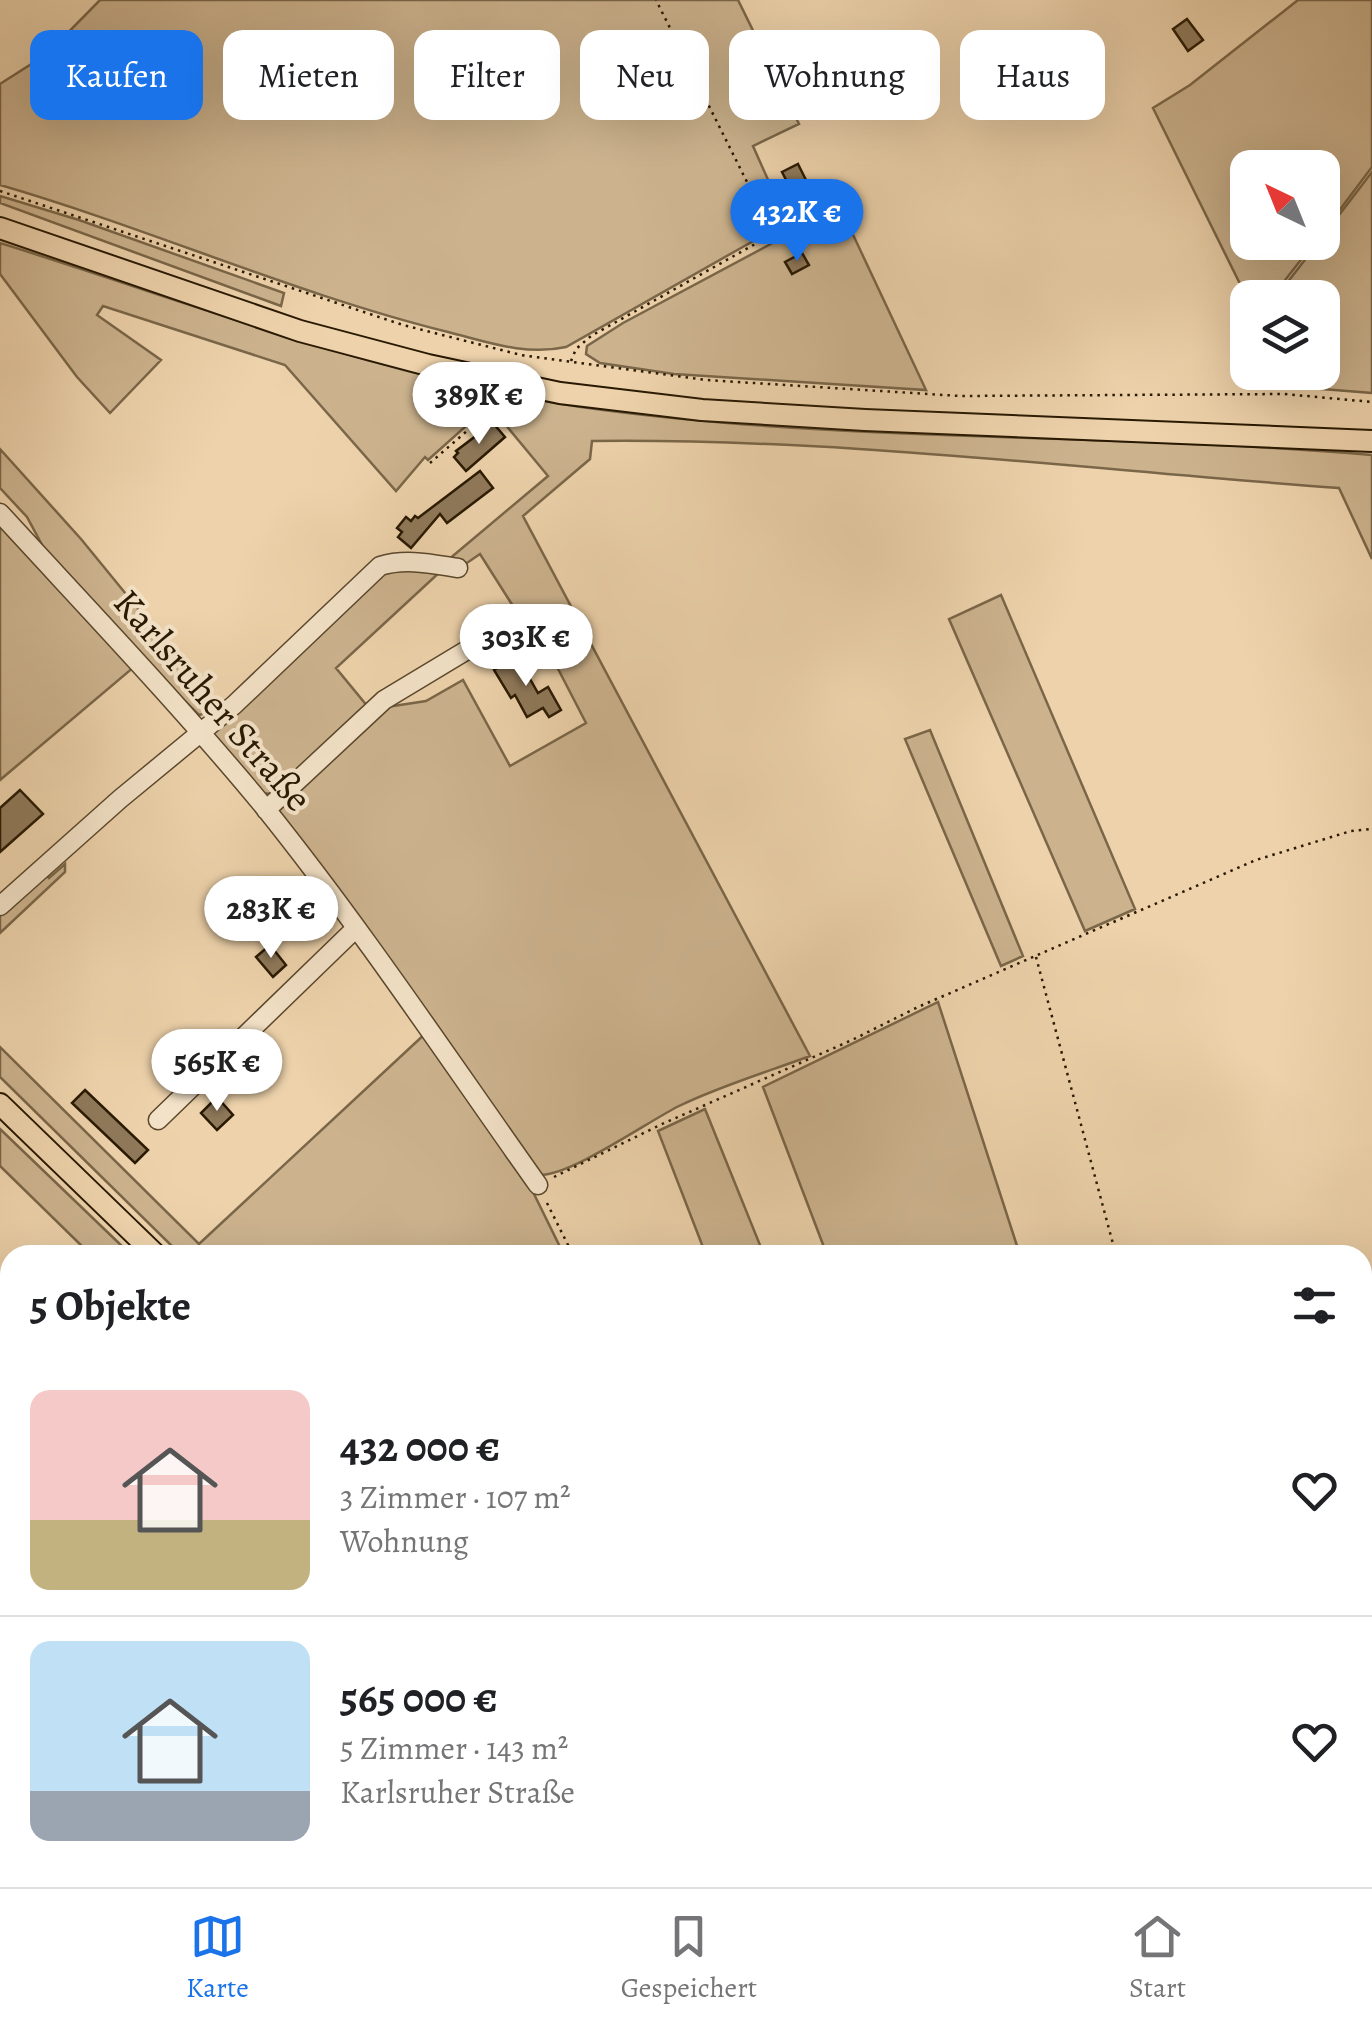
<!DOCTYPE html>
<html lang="de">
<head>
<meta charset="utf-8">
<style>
	:root { --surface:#fff; --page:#f2f2f2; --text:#202124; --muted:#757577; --line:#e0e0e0; --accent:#1a73e8 }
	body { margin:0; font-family:Alegreya,serif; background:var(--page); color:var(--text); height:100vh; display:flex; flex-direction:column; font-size:38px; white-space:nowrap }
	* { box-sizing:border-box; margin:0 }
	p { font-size:32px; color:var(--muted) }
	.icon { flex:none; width:55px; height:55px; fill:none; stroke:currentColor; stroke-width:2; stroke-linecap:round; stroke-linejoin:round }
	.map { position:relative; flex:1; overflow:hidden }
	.details { position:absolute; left:0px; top:1245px; width:1372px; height:642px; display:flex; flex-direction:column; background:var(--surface); border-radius:30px 30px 0 0; box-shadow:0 10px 40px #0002 }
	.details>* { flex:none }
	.top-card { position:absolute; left:30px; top:30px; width:1312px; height:90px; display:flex; gap:20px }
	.needle { width:65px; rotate:317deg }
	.tools { position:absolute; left:1230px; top:150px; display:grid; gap:20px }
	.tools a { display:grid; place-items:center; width:110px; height:110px; border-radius:20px; background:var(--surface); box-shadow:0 10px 40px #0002; font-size:50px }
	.price { position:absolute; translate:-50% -85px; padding:0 22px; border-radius:35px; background:#fff; color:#222; font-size:32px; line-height:65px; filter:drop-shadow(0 2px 5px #0008) }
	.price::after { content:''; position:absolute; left:50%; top:60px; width:30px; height:22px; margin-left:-15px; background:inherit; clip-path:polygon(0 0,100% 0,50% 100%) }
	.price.current { background:var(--accent); color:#fff }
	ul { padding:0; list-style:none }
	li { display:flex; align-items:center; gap:30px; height:250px; padding:0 30px }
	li+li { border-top:2px solid var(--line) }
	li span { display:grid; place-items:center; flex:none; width:280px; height:200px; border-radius:20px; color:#555 }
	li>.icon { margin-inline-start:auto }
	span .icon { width:120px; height:120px; fill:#fffc; stroke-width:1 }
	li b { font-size:42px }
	h2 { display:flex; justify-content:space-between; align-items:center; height:120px; padding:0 30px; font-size:42px }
	.pill { padding:0 35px; border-radius:20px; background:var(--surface); box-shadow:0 10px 40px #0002; font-size:35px; line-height:90px }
	.pill.current { background:var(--accent); color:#fff }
	.tab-bar { display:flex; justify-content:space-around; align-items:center; height:140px; border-top:2px solid var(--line); background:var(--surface); font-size:28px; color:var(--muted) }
	.tab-bar a { display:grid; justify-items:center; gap:5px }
	.tab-bar .current { color:var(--accent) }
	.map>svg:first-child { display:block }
	.green { fill:#ccb38e; stroke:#7a6648; stroke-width:2.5 }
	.building { fill:#8f795a; stroke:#291902; stroke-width:2.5 }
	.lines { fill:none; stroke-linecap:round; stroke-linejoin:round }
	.minor-casing { stroke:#5a472c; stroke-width:21 }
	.major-casing { stroke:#291902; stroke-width:24 }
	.path { stroke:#291902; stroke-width:2.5; stroke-dasharray:2.5 5; stroke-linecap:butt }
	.minor { stroke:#f3e2c8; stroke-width:18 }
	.major { stroke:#edd2ab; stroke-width:20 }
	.labels { text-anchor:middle; stroke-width:8; stroke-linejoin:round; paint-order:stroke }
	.street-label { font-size:38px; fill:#291902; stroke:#f3e2c8 }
</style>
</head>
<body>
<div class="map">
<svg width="1372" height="1887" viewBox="0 0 1372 1887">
	<rect width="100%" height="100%" fill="#edd2ab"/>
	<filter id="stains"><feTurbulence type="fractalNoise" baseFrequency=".002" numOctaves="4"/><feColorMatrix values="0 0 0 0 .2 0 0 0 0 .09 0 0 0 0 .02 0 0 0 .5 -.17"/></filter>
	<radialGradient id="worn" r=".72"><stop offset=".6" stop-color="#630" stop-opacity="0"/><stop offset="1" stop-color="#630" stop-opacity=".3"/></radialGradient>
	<path class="green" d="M100 0H738L799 124 753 146 777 200 752 214 760 232 755 240 566 347C525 356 488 342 448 332 295 294 151 229 0 185V84L47 54Z
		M1298 0H1372V167L1323 232 1322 168H1248V242L1314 243 1272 297 1247 298 1153 108 1190 85Z
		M1372 172V393L1285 386 1280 373 1322 372V298L1276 297 1318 243 1322 242 1323 236Z
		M0 196 79 220 284 293 281 306 0 203Z
		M840 207 926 390 674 374 600 363 586 354 587 346 623 323Z
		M0 243C199 305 395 383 603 410 858 443 1116 433 1372 455V559L1339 488C1090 470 842 438 592 441L590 459 523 516 810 1056C767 1072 720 1086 679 1106 647 1122 572 1175 540 1175L277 814 280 804 387 707 426 701 463 680 510 766 586 723 555 663 544 655 480 554 464 565 448 560 548 476 495 412 483 422 476 417 428 460 425 457 396 491 285 365 103 306 97 315 161 360 110 413 77 377 0 274Z
		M0 449 81 539 220 709 199 715 128 645 48 556 27 517 0 488Z
		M0 520 134 667 0 780Z
		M442 570 336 668 368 707 276 794 256 793 214 742 213 728 382 571Z
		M1001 595 1135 909 1085 931 949 619Z
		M930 730 1023 956 1001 966 905 739Z
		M65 864V872L0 933V911L43 872 49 878Z
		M938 1002 1020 1255H827L763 1087Z
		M427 1032 509 1152 506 1156 532 1190 564 1255H181L0 1077V1047L199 1244Z
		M705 1109 764 1255H706L658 1131Z
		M0 1129 125 1249 131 1255H91L0 1166Z
		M10 1395V1564L0 1573V1404Z
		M1362 1495H1372V1735L1362 1724Z
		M1116 1878H1181L1171 1887H1107Z"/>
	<path class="building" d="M1187 19 1203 40 1188 51 1173 29Z
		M798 164 823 214 808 222 782 172Z
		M802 253 809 265 792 274 785 262Z
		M493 423 505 437 466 471 454 457 458 453 456 451Z
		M480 471 493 488 447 523 440 514 411 548 398 537 402 532 397 528 406 517 411 521 415 516 418 518Z
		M517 656 538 693 548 687 561 710 549 717 543 708 527 717 515 695 511 698 494 670Z
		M20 790 43 814 0 852V808Z
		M270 945 286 965 273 977 256 957Z
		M85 1090 148 1150 135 1163 72 1103Z
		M217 1097 233 1115 217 1130 201 1113Z"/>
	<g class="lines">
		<g class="minor-casing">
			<path id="minor" d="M0 513C89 610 181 706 265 808 362 929 448 1058 538 1185
				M266 810 384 700 467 650
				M0 906 120 799 234 705 380 566C406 558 432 564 458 568
				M158 1120 355 929
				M0 1607 10 1596
				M1362 1847 1372 1857
				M163 1878 172 1887
				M324 1878 333 1887
				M476 1878 485 1887
				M615 1878 624 1887
				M662 1878 671 1887
				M118 1887 129 1878
				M376 1887 387 1878
				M1196 1887 1206 1878"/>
		</g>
		<g class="major-casing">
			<path id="major" d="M0 228 300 331 428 365 560 393 702 410 865 420 1372 441
				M0 1104 156 1255
				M750 1878 760 1887"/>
		</g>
		<path class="path" d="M0 191 403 325 521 355 706 380 960 396 1284 394 1372 402
			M571 361 576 349 591 336 773 234 656 0
			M430 463 475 424
			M1036 957 1116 1255
			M554 1177 660 1125 852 1040 918 1007 1256 860 1351 831 1372 829
			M547 1203 573 1255
			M1362 1335 1372 1333
			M1362 1593 1372 1607
			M0 1658 10 1655
			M1362 1708 1372 1702
			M0 1722 10 1717
			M0 1777 5 1767 10 1772
			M1362 1804 1372 1795
			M0 1810 10 1821
			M62 1878 71 1887
			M723 1878 732 1887
			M779 1878 788 1887"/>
		<use href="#minor" class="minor"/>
		<use href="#major" class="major"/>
	</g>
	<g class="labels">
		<g class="street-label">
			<text transform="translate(213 700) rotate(49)" y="13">Karlsruher Straße</text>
		</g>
	</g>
	<rect width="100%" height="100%" filter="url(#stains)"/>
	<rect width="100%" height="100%" fill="url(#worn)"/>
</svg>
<div class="tools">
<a><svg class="needle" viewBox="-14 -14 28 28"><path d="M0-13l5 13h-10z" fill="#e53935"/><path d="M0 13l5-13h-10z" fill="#757577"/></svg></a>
<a><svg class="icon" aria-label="layers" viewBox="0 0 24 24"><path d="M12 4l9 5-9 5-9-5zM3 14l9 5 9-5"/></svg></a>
</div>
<b class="price current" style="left:797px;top:264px">432K €</b>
<b class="price" style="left:479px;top:447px">389K €</b>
<b class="price" style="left:526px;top:689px">303K €</b>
<b class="price" style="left:271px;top:961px">283K €</b>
<b class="price" style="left:217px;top:1114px">565K €</b>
<div class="top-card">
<a class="pill current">Kaufen</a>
<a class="pill">Mieten</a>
<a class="pill">Filter</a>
<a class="pill">Neu</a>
<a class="pill">Wohnung</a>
<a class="pill">Haus</a>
</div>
<section class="details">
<h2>5 Objekte<svg class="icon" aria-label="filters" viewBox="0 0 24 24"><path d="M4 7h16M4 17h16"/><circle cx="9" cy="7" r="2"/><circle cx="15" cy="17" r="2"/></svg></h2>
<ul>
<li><span style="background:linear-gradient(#f6c9c9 65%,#c2b280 0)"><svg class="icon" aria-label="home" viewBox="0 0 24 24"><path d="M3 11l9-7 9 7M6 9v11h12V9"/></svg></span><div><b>432 000 €</b><p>3 Zimmer · 107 m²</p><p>Wohnung</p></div><svg class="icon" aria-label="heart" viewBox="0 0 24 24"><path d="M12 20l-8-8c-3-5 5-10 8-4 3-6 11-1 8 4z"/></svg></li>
<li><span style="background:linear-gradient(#bfe0f5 75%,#9aa5b1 0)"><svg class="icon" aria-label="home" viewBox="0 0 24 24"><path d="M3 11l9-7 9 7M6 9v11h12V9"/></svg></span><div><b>565 000 €</b><p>5 Zimmer · 143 m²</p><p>Karlsruher Straße</p></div><svg class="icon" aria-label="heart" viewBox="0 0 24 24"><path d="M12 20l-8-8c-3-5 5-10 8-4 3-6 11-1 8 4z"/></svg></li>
</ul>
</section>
</div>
<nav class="tab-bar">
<a class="current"><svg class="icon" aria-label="map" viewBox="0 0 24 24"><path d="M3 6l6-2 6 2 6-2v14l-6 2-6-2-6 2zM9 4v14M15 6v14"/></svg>Karte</a>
<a><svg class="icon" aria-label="saved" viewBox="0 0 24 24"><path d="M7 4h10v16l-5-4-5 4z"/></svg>Gespeichert</a>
<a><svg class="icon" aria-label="home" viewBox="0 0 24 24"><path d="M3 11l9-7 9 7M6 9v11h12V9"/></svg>Start</a>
</nav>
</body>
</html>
